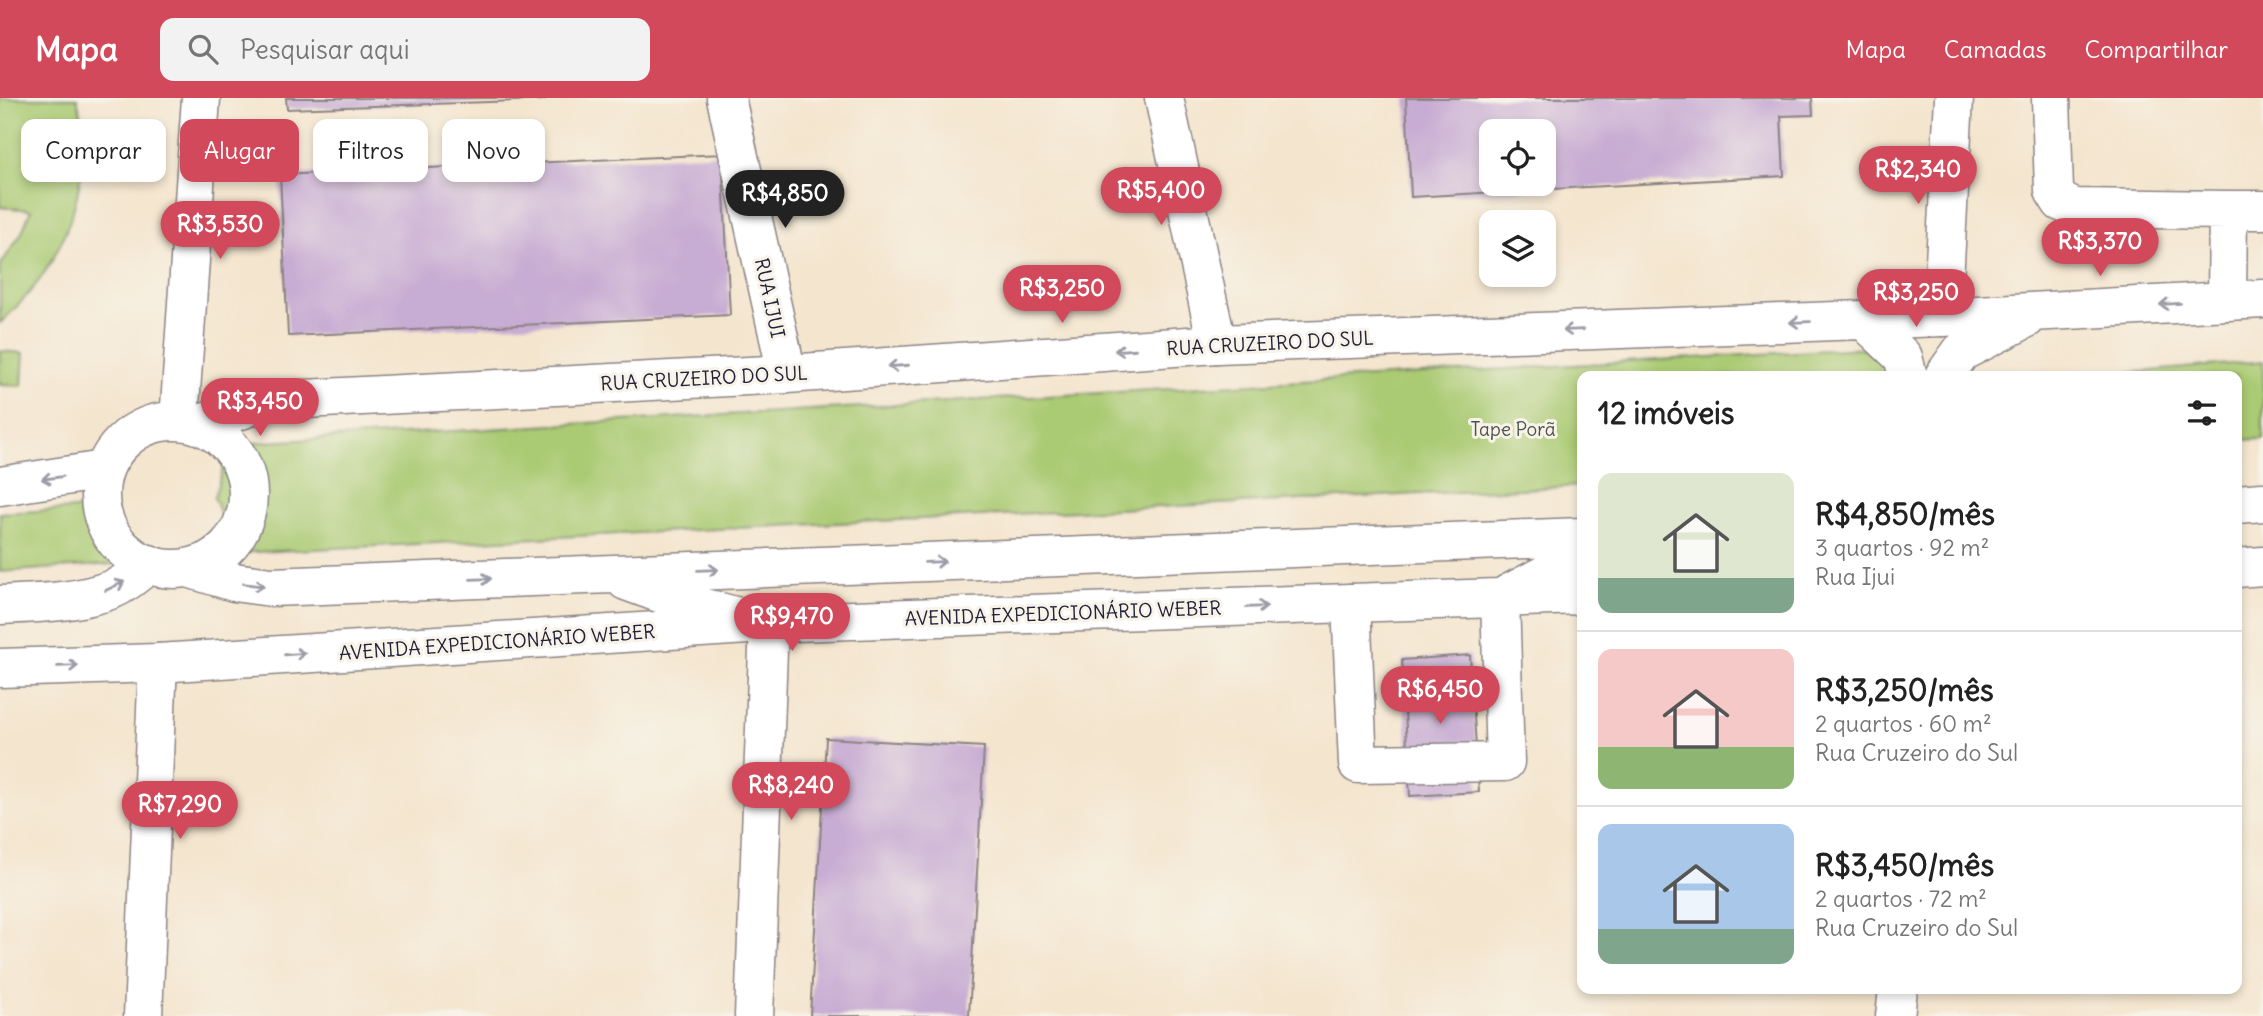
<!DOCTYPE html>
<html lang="pt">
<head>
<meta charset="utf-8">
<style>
	:root { --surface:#fff; --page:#f2f2f2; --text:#222; --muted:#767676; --line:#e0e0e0; --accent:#d1495b }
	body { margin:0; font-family:Delius,sans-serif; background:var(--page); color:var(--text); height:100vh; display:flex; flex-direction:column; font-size:26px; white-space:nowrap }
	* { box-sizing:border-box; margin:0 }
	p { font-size:23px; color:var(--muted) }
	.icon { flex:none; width:38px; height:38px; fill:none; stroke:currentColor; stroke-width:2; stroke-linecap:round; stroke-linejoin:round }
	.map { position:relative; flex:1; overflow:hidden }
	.side { position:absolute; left:1577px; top:273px; width:665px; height:623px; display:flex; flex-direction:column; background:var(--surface); border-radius:14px; box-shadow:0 4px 10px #0003 }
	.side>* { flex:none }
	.banner { position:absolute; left:21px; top:21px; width:665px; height:63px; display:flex; gap:14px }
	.tools { position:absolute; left:1479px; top:21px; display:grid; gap:14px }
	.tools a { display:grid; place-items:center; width:77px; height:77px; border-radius:14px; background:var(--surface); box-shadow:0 4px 10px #0003; font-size:35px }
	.price { position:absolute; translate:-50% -60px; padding:0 16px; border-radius:24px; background:var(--accent); color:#fff; font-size:23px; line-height:46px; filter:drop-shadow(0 2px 4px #0008) }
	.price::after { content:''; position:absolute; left:50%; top:42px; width:21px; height:16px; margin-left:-10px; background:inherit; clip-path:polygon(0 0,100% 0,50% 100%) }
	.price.on { background:#222; color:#fff }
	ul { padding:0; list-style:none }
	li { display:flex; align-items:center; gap:21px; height:175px; padding:0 21px }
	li+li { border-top:2px solid var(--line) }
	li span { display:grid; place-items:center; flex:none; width:196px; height:140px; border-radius:14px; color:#555 }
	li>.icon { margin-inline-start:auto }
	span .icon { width:84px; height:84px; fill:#fffc; stroke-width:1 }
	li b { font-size:30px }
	h2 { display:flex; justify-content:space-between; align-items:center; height:84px; padding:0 21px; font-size:30px }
	.tag { padding:0 24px; border-radius:14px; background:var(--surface); box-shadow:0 4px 10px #0003; font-size:24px; line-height:63px }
	.tag.on { background:var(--accent); color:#fff }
	header { display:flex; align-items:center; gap:42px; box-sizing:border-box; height:98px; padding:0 35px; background:var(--accent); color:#fff }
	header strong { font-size:33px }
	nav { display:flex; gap:38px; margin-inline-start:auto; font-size:24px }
	.search { width:490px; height:63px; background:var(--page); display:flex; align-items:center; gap:18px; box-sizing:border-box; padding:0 24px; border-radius:14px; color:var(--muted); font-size:26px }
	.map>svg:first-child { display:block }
	.green { fill:#aaca73; stroke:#667657; stroke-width:2 }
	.building { fill:#c7acd3; fill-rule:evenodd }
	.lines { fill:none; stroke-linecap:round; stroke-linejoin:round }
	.minor-casing { stroke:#8b8484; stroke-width:41 }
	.major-casing { stroke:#8b8484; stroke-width:41 }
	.minor { stroke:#fff; stroke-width:38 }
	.major { stroke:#fff; stroke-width:38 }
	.oneway { stroke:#9c9ca7 }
	.labels { text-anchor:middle; stroke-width:6; stroke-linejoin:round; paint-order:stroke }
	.street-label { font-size:19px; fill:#22223b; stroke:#f7f3e8 }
	.park-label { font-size:19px; fill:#4b544c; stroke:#f7f3e8 }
</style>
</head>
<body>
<header>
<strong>Mapa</strong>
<div class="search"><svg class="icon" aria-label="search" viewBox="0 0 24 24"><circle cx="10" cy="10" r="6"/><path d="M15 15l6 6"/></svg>Pesquisar aqui</div>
<nav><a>Mapa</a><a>Camadas</a><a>Compartilhar</a></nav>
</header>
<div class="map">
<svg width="2263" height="918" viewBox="0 0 2263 918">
	<rect width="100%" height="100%" fill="#f7f3e8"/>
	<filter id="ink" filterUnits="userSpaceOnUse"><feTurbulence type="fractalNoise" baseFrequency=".0143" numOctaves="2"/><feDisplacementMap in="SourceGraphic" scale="14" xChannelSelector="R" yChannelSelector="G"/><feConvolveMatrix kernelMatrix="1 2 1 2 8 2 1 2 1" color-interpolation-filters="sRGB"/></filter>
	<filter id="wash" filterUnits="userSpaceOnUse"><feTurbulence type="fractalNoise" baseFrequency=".00686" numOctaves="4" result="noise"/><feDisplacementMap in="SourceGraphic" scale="28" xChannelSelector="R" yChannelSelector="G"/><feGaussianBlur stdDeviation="1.57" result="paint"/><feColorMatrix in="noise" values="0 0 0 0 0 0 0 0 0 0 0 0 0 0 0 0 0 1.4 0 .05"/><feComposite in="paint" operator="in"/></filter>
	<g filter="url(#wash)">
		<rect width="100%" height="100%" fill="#f4e5ce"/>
		<path class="green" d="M0 0H77C92 57 77 123 46 172 34 192 17 209 0 225V168L22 134 31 112 0 109Z
			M1863 250 1887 269V278H1582V388L236 455 214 399 231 346Z
			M0 253 24 255 22 288 0 287Z
			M2263 263V341L2237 342 2236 278H2094Z
			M116 409V466L0 474V415Z"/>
		<g id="blocks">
			<path class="building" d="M286 0H546V2L287 11Z
				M1406 0H1812L1813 17 1781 18 1784 78 1411 99ZM1491 33H1544V86H1491Z
				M722 56 730 217 288 238 280 77Z
				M1470 557 1479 694 1410 698 1402 562Z
				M826 640 984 649 969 918H810Z"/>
		</g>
	</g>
	<g filter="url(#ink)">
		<use href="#blocks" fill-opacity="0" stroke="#8b8484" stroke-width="2"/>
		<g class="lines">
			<g class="minor-casing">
				<path id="minor" d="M726 0 787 276
					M1164 0 1217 246
					M2051 0 2054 93 2061 104 2075 110 2228 112
					M2227 203 2228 112H2263
					M1942 219 1954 0
					M1351 505 1358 666 1505 664 1500 500
					M143 918 158 565
					M754 918 769 526
					M1895 918 1898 891"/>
			</g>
			<g class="major-casing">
				<path id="major" d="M1864 222 1903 259 1908 278
					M1944 278 1961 254 2027 220
					M179 323 201 0
					M100 397a74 74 0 1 1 148 0a74 74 0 1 1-148 0Z
					M198 327 266 303 787 276 1217 246 1942 219 2263 201
					M0 388 104 372
					M2236 406 2263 404
					M188 470 234 484 271 489 1582 439
					M2236 470 2263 468
					M626 483 692 507 735 518
					M1508 496 1571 463 1582 459
					M0 507C38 505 77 505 113 491 126 486 138 474 149 466
					M0 570 158 565 795 524 1582 497"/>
			</g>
			<use href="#minor" class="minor"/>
			<use href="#major" class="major"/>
		</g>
		<defs><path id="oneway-shaft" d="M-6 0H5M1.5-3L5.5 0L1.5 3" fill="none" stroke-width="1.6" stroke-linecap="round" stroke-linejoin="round" transform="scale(1.75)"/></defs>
		<g class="oneway">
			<use href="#oneway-shaft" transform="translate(2170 206) rotate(177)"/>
			<use href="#oneway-shaft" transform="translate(1800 224) rotate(178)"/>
			<use href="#oneway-shaft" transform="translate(1573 232) rotate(178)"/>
			<use href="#oneway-shaft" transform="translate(1125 252) rotate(176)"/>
			<use href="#oneway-shaft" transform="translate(898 268) rotate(176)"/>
			<use href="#oneway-shaft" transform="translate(52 380) rotate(172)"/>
			<use href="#oneway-shaft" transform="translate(935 464) rotate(-2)"/>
			<use href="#oneway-shaft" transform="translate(708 472) rotate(-2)"/>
			<use href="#oneway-shaft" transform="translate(481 481) rotate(-2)"/>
			<use href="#oneway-shaft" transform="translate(254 487) rotate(8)"/>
			<use href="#oneway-shaft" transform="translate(115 488) rotate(-26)"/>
			<use href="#oneway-shaft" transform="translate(1257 509) rotate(-2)"/>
			<use href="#oneway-shaft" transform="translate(295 556) rotate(-4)"/>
			<use href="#oneway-shaft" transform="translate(68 568) rotate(-2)"/>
		</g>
	</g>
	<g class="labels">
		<g class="street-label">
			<text transform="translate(770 200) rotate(78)" y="7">RUA IJUI</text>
			<text transform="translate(1270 245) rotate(-3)" y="7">RUA CRUZEIRO DO SUL</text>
			<text transform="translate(704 280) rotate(-3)" y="7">RUA CRUZEIRO DO SUL</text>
			<text transform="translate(1063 515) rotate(-2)" y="7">AVENIDA EXPEDICIONÁRIO WEBER</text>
			<text transform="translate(497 544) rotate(-4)" y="7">AVENIDA EXPEDICIONÁRIO WEBER</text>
		</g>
		<g class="park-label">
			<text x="1513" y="338">Tape Porã</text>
		</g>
	</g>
</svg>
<div class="tools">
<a><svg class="icon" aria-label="locate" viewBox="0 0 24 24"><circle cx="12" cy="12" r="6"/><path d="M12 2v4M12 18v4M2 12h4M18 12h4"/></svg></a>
<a><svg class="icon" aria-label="layers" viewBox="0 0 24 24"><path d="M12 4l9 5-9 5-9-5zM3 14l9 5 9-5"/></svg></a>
</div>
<b class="price" style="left:1918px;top:108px">R$2,340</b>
<b class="price" style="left:1161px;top:129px">R$5,400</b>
<b class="price on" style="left:785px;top:132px">R$4,850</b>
<b class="price" style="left:220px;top:163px">R$3,530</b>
<b class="price" style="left:2100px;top:180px">R$3,370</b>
<b class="price" style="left:1062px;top:227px">R$3,250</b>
<b class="price" style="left:1916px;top:231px">R$3,250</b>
<b class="price" style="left:260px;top:340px">R$3,450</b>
<b class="price" style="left:792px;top:555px">R$9,470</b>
<b class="price" style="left:1440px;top:628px">R$6,450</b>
<b class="price" style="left:791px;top:724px">R$8,240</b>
<b class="price" style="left:180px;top:743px">R$7,290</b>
<div class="banner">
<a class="tag">Comprar</a>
<a class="tag on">Alugar</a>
<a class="tag">Filtros</a>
<a class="tag">Novo</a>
</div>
<section class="side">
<h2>12 imóveis<svg class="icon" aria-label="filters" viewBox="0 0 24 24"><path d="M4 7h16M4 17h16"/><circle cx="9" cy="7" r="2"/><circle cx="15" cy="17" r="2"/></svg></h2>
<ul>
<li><span style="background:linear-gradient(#dfe7d0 75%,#7fa58c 0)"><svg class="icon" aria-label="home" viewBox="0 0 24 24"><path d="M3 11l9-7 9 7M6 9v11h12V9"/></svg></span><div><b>R$4,850/mês</b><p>3 quartos · 92 m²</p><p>Rua Ijui</p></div></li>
<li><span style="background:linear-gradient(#f6c9c9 70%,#8fb573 0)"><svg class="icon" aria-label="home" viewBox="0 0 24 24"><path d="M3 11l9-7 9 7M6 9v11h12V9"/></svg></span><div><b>R$3,250/mês</b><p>2 quartos · 60 m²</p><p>Rua Cruzeiro do Sul</p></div></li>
<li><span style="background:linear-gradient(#a9c7e8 75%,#7fa58c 0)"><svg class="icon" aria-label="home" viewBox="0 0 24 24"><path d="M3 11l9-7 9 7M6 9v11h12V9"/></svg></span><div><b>R$3,450/mês</b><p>2 quartos · 72 m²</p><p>Rua Cruzeiro do Sul</p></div></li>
</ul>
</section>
</div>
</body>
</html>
